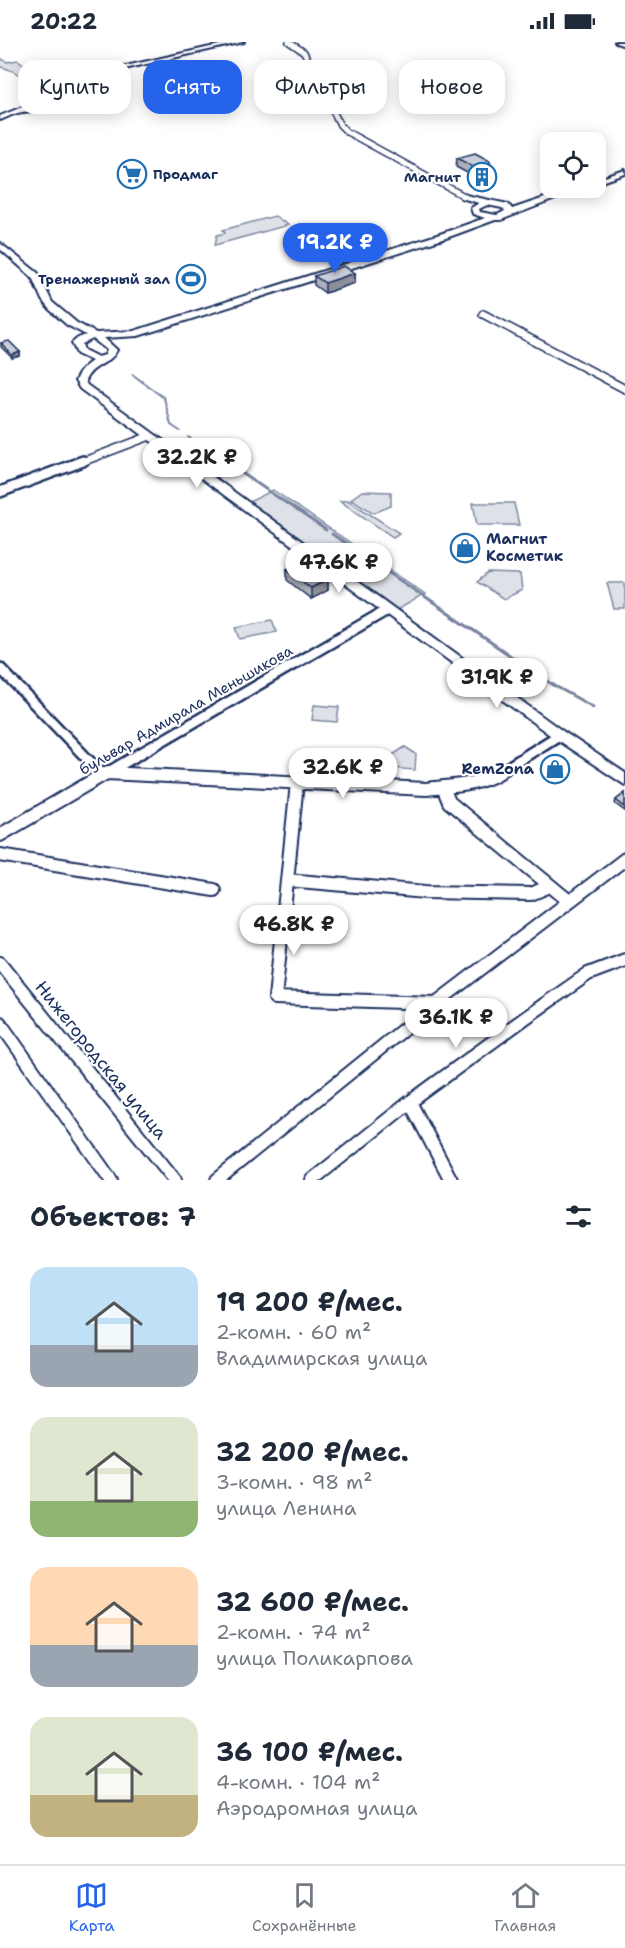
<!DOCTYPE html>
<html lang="ru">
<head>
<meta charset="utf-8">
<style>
	:root { --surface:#fff; --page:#f6f6f7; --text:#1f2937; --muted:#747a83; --line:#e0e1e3; --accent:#2563eb }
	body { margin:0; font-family:"Shantell Sans",sans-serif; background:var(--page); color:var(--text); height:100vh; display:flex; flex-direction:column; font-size:22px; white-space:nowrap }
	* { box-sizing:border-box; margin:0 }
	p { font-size:20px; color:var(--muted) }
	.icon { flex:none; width:33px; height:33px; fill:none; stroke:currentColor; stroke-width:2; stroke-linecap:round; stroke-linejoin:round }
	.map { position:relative; height:1138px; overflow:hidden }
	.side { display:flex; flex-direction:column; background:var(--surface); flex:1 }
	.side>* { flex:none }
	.hud { position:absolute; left:18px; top:18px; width:590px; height:54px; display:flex; gap:12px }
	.fabs { position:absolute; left:540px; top:90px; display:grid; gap:12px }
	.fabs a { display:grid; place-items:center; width:66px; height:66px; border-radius:12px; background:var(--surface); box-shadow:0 3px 15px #0003; font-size:30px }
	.price { position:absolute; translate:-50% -51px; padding:0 14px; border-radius:21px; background:#fff; color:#222; font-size:20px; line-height:39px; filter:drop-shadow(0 2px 3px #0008) }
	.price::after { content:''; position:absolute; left:50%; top:36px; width:18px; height:14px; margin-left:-9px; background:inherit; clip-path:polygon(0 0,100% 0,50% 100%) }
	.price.active { background:var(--accent); color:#fff }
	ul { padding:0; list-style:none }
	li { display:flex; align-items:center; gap:18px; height:150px; padding:0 30px }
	li span { display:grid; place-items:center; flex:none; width:168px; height:120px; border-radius:18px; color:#555 }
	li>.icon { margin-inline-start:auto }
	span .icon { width:72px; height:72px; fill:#fffc; stroke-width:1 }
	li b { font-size:26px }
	h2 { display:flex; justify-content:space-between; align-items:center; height:72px; padding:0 30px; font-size:26px }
	.tag { padding:0 21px; border-radius:18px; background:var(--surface); box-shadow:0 3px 15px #0003; font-size:21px; line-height:54px }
	.tag.active { background:var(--accent); color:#fff }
	.status { display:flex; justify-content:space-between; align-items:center; height:42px; padding:0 30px; background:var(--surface); direction:ltr }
	.status svg { height:16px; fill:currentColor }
	.menu { display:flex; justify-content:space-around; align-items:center; height:84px; border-top:2px solid var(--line); background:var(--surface); font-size:16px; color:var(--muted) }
	.menu a { display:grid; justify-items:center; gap:3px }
	.menu .active { color:var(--accent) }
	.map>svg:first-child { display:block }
	.green { fill:#dee1e7; stroke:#7c88a2; stroke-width:1.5 }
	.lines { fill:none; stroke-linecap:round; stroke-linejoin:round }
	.stream-far1 { stroke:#77839f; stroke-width:2 }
	.stream { stroke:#77839f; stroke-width:3 }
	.street-far3-casing { stroke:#1b2f5e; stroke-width:8 }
	.street-far2-casing { stroke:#1b2f5e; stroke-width:10 }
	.street-far1-casing { stroke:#1b2f5e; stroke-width:14 }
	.street-casing { stroke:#1b2f5e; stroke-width:16 }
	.secondary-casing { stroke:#1b2f5e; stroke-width:4 }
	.street-far3 { stroke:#fff; stroke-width:5 }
	.street-far2 { stroke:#fff; stroke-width:7 }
	.street-far1 { stroke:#fff; stroke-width:9 }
	.street { stroke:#fff; stroke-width:12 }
	.secondary { fill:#fff; fill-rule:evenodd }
	.wall { fill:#aeb1bb; stroke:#1b2f5e; stroke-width:1.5 }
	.shaded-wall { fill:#8d9099; stroke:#1b2f5e; stroke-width:1.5 }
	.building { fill:#caceda; stroke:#1b2f5e; stroke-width:1.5 }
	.labels { text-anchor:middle; stroke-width:4.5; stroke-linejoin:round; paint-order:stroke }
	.far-poi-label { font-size:14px; font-weight:bold; fill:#1b2f5e; stroke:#fff; text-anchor:end }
	.poi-label { font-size:15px; font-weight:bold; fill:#1b2f5e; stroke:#fff; text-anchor:start }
	.street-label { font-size:15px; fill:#1b2f5e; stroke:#fff }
	.near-street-label { font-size:18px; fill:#1b2f5e; stroke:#fff }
</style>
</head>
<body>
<div class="status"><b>20:22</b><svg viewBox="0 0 49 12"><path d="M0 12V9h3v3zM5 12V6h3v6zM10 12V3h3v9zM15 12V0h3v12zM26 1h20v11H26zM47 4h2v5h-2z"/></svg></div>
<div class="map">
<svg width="625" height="1138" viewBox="0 0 625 1138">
	<rect width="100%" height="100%" fill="#fff"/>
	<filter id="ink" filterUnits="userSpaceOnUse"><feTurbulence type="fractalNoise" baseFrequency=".0167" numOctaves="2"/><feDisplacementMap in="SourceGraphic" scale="12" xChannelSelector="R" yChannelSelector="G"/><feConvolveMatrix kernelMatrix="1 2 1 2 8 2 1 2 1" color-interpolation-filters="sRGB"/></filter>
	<g filter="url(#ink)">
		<path class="green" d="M0 16 7 20 18 18 43 36 39 40C23 38 15 27 0 25Z
			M275 174 288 183 215 203 217 193 225 191 223 188Z
			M273 448 425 552 397 568 249 460Z
			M362 449 391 450V464L374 471 351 457Z
			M348 458 399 491 393 495 340 459Z
			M473 461H514L519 483H477Z
			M488 531 520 532 522 548 504 557 477 540Z
			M607 541H625V567H614Z
			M272 578 277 590 240 597 236 585Z
			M314 663 339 665 337 680 312 678Z
			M405 705 416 712 415 728 374 725Z"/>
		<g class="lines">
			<path class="stream-far1" d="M132 332 164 356 171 383 180 389
				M188 395 226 421"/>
			<path class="stream" d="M224 419 326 488
				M332 492 555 644 593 665"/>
			<g class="street-far3-casing">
				<path id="street-far3" d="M289 0 304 10 340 83 347 90 464 154"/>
			</g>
			<g class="street-far2-casing">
				<path id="street-far2" d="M483 272 625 347
					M79 421 150 394"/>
			</g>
			<g class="street-far1-casing">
				<path id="street-far1" d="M0 450 83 419
					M0 626 102 732
					M107 731 122 732
					M105 732 387 568
					M497 732 559 693"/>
			</g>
			<g class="street-casing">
				<path id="street" d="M100 730 103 733
					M107 731 426 747C451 744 478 744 500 730
					M297 741 275 956 436 961
					M443 745 449 760 569 859
					M0 793 108 730
					M0 813 214 848
					M287 838 426 850 531 852 550 844
					M0 921 175 1138
					M0 981 111 1138
					M410 1060 451 1138
					M217 1138 440 958 625 817
					M312 1138 410 1060 525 976 588 932 625 918"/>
			</g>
			<g class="secondary-casing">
				<path id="secondary" d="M233 0H244L58 42 53 46 64 52C54 72 36 67 18 71 12 72 6 76 0 78V74L22 65 44 47 45 45 54 40ZM49 49 57 53C51 64 40 66 27 67Z
					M615 0H625V4L616 1Z
					M625 128V132L596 142V138Z
					M574 146H584L501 178H495L446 196 138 294 104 296 117 308C110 323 92 322 85 339L87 343 564 690 625 731V743L554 696 80 347 75 339C79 330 84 324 92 319L77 312 72 301 78 296 86 293 67 283 49 267 42 258 32 235 0 207V201L38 231 52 260 77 281 96 291 134 289 440 192 485 176 473 172 471 166 479 161 461 156V152L508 162 512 167ZM487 163 502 166 505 169 497 173 480 170 479 167ZM93 297 107 308 105 313 98 315 84 308 82 302Z"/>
			</g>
			<use href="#street-far3" class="street-far3"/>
			<use href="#street-far2" class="street-far2"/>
			<use href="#street-far1" class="street-far1"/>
			<use href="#street" class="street"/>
			<use href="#secondary" class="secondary"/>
		</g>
		<path class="wall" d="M457 116 490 119 488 142 456 125Z
			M355 231V241L325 251 314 243V234Z
			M1 301 20 310V314L12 316 1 305Z
			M287 527 328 537V548L311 557 287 538Z
			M625 751V769L615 762 616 758Z"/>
		<path class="shaded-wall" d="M355 231V241L325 251V241Z
			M20 310V314L12 316V313Z
			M328 537V548L311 557V546Z"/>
		<path class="building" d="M475 111 490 119 489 134 457 116Z
			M344 224 355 231 325 241 314 234Z
			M9 299 20 310 12 313 1 301Z
			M304 519 328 537 311 546 287 527Z
			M625 751V765L616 758Z"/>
	</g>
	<defs>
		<g id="supermarket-ring" transform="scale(1.5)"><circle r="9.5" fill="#fff" stroke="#1f6fb2" stroke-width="1.5"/><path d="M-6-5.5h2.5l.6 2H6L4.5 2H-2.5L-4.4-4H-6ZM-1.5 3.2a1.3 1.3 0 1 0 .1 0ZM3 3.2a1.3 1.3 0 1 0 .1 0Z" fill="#1f6fb2"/></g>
		<g id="building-ring" transform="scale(1.5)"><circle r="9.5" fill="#fff" stroke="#1f6fb2" stroke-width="1.5"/><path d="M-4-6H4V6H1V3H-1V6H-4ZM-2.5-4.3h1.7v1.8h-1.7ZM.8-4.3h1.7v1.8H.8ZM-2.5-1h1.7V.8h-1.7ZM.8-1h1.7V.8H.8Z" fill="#1f6fb2"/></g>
		<g id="stadium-ring" transform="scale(1.5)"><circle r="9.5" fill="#fff" stroke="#1f6fb2" stroke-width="1.5"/><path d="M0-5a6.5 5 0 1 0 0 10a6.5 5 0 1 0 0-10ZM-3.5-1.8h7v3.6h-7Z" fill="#1f6fb2"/></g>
		<g id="shop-ring" transform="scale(1.5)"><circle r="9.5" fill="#fff" stroke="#1f6fb2" stroke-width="1.5"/><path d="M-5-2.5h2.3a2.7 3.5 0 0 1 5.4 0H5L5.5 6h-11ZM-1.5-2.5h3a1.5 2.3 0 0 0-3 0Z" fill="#1f6fb2"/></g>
	</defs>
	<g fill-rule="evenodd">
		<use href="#supermarket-ring" x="132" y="132"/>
		<use href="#building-ring" x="482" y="135"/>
		<use href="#stadium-ring" x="191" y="237"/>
		<use href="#shop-ring" x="465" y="506"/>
		<use href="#shop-ring" x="555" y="727"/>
	</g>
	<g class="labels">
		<g class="far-poi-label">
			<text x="153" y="137" text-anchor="start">Продмаг</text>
			<text x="461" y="140">Магнит</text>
			<text x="170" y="242">Тренажерный зал</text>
		</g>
		<g class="poi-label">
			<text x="486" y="502">Магнит<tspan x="486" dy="17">Косметик</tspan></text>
			<text x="534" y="732" text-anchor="end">RemZona</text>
		</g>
		<g class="street-label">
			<text transform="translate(186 668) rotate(-30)" y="5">бульвар Адмирала Меньшикова</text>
		</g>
		<g class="near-street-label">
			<text transform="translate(101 1018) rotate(51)" y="6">Нижегородская улица</text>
		</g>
	</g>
</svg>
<div class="fabs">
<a><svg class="icon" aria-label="locate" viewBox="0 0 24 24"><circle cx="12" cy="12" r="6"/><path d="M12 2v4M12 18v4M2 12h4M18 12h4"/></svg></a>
</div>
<b class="price active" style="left:335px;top:232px">19.2K ₽</b>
<b class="price" style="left:197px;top:447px">32.2K ₽</b>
<b class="price" style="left:339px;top:552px">47.6K ₽</b>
<b class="price" style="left:497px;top:667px">31.9K ₽</b>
<b class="price" style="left:343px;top:757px">32.6K ₽</b>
<b class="price" style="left:294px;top:914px">46.8K ₽</b>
<b class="price" style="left:456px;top:1007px">36.1K ₽</b>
<div class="hud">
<a class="tag">Купить</a>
<a class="tag active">Снять</a>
<a class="tag">Фильтры</a>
<a class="tag">Новое</a>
</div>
</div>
<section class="side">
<h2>Объектов: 7<svg class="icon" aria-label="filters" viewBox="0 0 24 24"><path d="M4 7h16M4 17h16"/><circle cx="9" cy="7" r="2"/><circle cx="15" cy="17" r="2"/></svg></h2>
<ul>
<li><span style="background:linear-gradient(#bfe0f5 65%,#9aa5b1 0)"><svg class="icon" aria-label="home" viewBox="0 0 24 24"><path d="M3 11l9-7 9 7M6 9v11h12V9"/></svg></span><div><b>19 200 ₽/мес.</b><p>2-комн. · 60 m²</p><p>Владимирская улица</p></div></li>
<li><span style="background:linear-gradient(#dfe7d0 70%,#8fb573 0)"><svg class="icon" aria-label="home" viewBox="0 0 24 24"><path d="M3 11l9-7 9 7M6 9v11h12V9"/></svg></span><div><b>32 200 ₽/мес.</b><p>3-комн. · 98 m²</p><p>улица Ленина</p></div></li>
<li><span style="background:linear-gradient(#ffd9b3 65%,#9aa5b1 0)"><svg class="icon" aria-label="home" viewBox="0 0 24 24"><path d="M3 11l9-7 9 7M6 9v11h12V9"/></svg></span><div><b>32 600 ₽/мес.</b><p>2-комн. · 74 m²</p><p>улица Поликарпова</p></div></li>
<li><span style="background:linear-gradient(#dfe7d0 65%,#c2b280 0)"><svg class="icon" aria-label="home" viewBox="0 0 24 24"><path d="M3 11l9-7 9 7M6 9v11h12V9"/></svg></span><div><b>36 100 ₽/мес.</b><p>4-комн. · 104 m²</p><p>Аэродромная улица</p></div></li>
</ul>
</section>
<nav class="menu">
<a class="active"><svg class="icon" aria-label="map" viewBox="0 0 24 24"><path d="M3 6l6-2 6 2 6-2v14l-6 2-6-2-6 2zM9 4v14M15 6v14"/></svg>Карта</a>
<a><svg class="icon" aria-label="saved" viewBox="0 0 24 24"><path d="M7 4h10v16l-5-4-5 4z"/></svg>Сохранённые</a>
<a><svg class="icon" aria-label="home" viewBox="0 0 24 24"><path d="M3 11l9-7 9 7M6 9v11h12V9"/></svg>Главная</a>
</nav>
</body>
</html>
